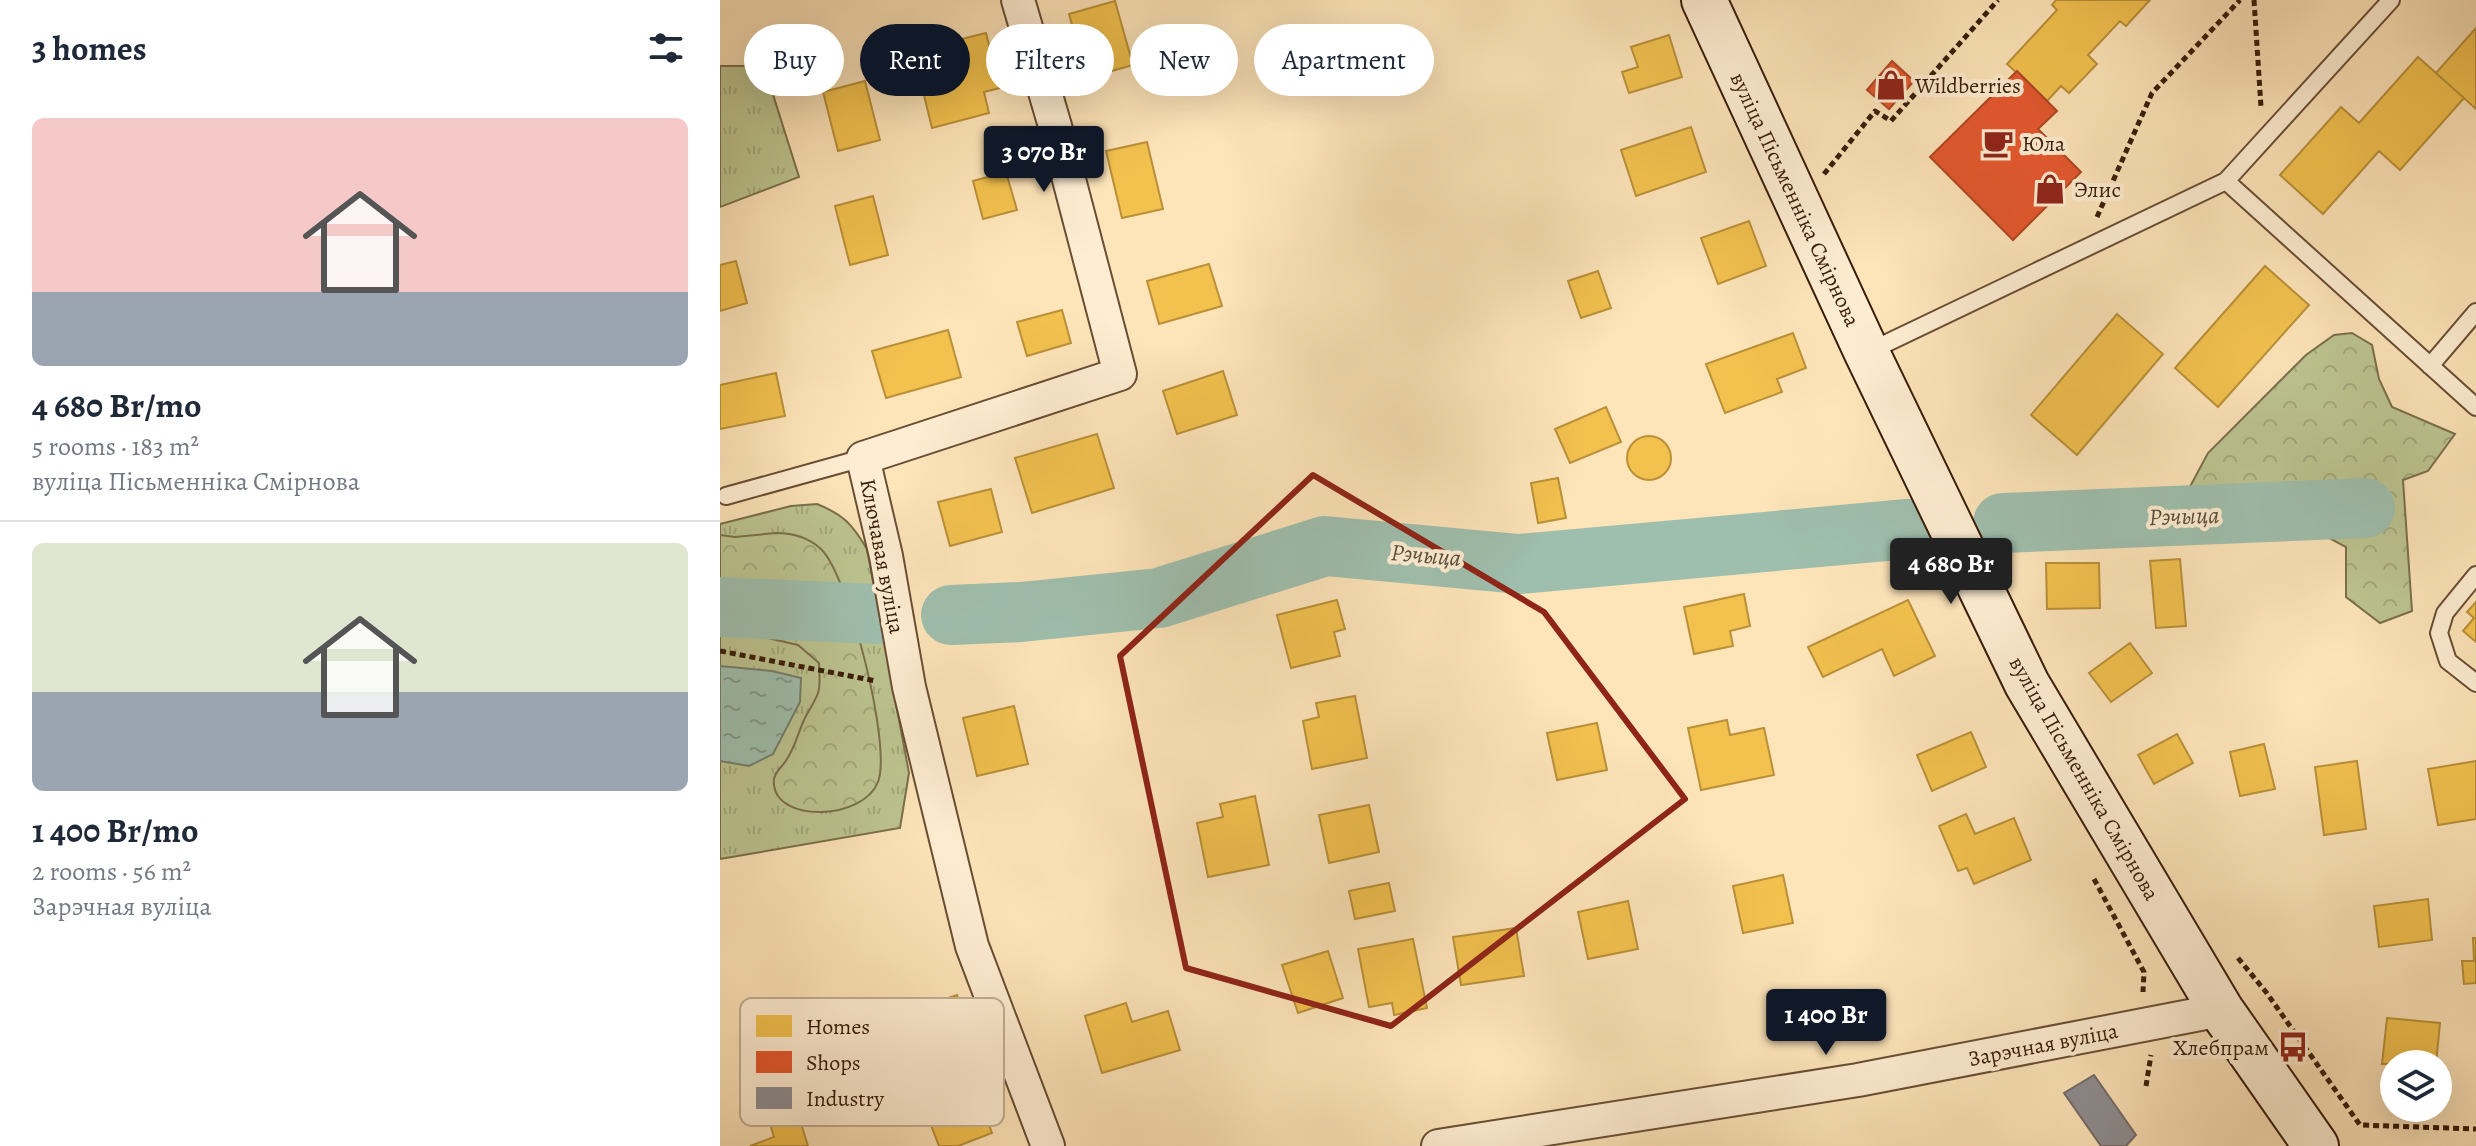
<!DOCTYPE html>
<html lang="en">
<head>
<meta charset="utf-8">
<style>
	:root { --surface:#fff; --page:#f6f6f7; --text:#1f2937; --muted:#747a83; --line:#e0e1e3; --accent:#111827 }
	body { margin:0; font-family:Alegreya,serif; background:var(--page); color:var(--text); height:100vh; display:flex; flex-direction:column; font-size:30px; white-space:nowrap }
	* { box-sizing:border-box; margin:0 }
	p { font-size:26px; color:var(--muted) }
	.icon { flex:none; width:44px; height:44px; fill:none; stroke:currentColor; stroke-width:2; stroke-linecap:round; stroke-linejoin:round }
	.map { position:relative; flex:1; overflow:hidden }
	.sheet { display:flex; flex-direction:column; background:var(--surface); width:720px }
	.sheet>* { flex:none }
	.guide { position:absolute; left:24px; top:24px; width:760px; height:72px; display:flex; gap:16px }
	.fabs { position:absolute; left:1660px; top:1050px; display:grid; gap:16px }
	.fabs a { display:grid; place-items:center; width:72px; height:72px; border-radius:50%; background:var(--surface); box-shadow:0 8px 32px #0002; font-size:40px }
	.price { position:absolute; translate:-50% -68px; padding:0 18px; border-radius:8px; background:var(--accent); color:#fff; font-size:26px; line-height:52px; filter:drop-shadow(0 2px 4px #0008) }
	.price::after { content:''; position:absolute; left:50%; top:48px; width:24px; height:18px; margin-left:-12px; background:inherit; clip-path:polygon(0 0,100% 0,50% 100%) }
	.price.active { background:#222; color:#fff }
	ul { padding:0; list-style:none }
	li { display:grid; align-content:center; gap:16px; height:424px; padding:0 32px }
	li+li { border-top:2px solid var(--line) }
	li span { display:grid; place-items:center; height:248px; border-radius:12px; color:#555 }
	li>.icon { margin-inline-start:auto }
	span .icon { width:144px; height:144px; fill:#fffc; stroke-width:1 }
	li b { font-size:34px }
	h2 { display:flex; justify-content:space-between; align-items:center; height:96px; padding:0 32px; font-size:34px }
	.pill { padding:0 28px; border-radius:36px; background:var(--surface); box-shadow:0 8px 32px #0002; font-size:28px; line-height:72px }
	.pill.active { background:var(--accent); color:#fff }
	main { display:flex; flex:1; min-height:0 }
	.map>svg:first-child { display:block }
	.grass { fill:url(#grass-tufts); stroke:#7a704c; stroke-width:2 }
	.forest { fill:url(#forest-crowns); stroke:#7a704c; stroke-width:2 }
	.water { fill:url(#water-ripples); stroke:#767e6c; stroke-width:2 }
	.homes { fill:#f2c14e; stroke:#ba9039; stroke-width:2 }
	.shops { fill:#e4572e; stroke:#b04523; stroke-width:2 }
	.industry { fill:#8d8d92; stroke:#746b69; stroke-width:2 }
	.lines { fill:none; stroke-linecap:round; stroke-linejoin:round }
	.river { stroke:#9fbfae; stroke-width:60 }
	.service-casing { stroke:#694e34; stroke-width:20 }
	.minor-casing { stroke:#694e34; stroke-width:36 }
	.secondary-casing { stroke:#381c08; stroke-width:48 }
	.path { stroke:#381c08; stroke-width:5; stroke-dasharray:6 4; stroke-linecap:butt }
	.service { stroke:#feedd2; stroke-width:16 }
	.minor { stroke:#feedd2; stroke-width:32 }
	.secondary { stroke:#feedd2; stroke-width:44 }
	.marked { fill:none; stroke:#8f2418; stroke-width:6; stroke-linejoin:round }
	.labels { text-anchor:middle; stroke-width:8; stroke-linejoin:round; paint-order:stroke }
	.poi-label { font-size:22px; fill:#381c08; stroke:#feedd2; text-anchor:start }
	.street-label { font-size:22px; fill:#381c08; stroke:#feedd2 }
	.water-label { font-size:24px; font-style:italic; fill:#574d3a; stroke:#feedd2 }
	.key { fill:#feedd2; stroke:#c3ae95; stroke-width:2 }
	.key-label { font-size:22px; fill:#381c08 }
</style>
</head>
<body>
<main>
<section class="sheet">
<h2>3 homes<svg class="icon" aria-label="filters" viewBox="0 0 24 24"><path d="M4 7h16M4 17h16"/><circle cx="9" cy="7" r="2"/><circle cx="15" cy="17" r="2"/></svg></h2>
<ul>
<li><span style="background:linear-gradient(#f6c9c9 70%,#9aa5b1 0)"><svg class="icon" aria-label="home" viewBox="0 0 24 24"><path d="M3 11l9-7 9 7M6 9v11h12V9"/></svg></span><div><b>4 680 Br/mo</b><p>5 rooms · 183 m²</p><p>вуліца Пісьменніка Смірнова</p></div></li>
<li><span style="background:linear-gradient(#dfe7d0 60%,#9aa5b1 0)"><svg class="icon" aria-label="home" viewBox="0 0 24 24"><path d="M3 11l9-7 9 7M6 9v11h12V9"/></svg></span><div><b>1 400 Br/mo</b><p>2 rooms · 56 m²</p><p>Зарэчная вуліца</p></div></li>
</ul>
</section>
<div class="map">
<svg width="1756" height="1146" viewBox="0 0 1756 1146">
	<defs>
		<pattern id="grass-tufts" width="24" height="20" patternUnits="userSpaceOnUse" patternTransform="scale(2)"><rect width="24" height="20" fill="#bdc591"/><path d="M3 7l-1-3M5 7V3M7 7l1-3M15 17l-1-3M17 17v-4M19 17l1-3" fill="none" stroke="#a3a97c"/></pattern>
		<pattern id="forest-crowns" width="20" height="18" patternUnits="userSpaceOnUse" patternTransform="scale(2)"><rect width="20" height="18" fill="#bdc591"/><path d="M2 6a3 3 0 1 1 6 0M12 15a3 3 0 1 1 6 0" fill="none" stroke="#a3a97c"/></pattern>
		<pattern id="water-ripples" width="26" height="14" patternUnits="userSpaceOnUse" patternTransform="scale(2)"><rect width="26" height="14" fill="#9fbfae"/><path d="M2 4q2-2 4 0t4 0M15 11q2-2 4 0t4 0" fill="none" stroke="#839a8c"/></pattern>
	</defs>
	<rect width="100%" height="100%" fill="#fde4b9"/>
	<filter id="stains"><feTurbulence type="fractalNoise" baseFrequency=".0025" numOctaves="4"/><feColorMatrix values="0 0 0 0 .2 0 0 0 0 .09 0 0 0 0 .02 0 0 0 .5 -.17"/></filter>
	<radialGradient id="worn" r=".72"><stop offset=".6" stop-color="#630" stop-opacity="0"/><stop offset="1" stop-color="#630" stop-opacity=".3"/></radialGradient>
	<path class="grass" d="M0 66H44L79 177 0 207Z
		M97 504C124 515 132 524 147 549L189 773 180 828 0 859V524L71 506Z"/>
	<path class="forest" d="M1632 333 1652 345 1659 379 1672 407 1735 434 1708 471 1683 480 1692 611 1660 623 1626 597V547L1602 534 1517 537 1486 532 1465 496 1488 453 1586 355 1614 335Z
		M56 533C73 533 88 537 101 549 129 576 172 746 158 782 143 820 58 823 54 785 52 773 62 768 67 759 75 747 78 733 84 720 88 711 95 702 98 693 101 684 99 672 99 663L78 645 25 633 0 632V535L15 537Z"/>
	<path class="water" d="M0 666 52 671 81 678 80 702 53 754 29 766 0 761Z"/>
	<path class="homes" d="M1336 0H1430L1406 26 1400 21 1368 55 1377 64 1349 93 1341 86 1327 101 1287 64 1337 10 1332 5Z
		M395 1 413 65 367 78 349 14Z
		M1756 28V109L1716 73Z
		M266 33 280 88 264 92 269 113 212 128 199 75 223 69 217 45Z
		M949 35 962 77 909 93 902 72 918 67 911 47Z
		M1698 57 1744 98 1680 170 1659 151 1603 214 1560 175 1621 107 1639 123Z
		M145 81 160 140 118 151 103 92Z
		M971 127 986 172 916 196 901 150Z
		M427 142 443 209 402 218 386 151Z
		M286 172 297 210 263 219 253 181Z
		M153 196 168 255 130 265 115 206Z
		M1029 221 1046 266 998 284 981 238Z
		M16 261 27 303 0 311V265Z
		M489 264 502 306 439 324 427 281Z
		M1545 266 1589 305 1498 407 1455 368Z
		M878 271 891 308 861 318 848 281Z
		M342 310 351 343 307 356 297 322Z
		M1397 314 1443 354 1357 455 1311 415Z
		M228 330 241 377 166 398 152 351Z
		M1073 333 1086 368 1057 379 1062 392 1005 413 986 364Z
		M503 371 517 415 457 434 443 391Z
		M56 373 65 416 0 429V385Z
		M886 407 901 442 850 463 835 429Z
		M377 434 394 488 312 513 295 458Z
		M907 458a22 22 0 1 1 44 0a22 22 0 1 1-44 0Z
		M838 478 846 518 818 523 811 483Z
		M271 489 282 532 230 546 218 502Z
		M1460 559 1466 626 1436 628 1430 561Z
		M1326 563H1379L1380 608 1327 609Z
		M1024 594 1030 626 1010 631 1013 646 974 654 964 607Z
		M617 600 625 629 614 632 620 656 571 668 557 615Z
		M1188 600 1215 656 1174 676 1162 649 1103 677 1088 647Z
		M1756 602V642L1743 631 1754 618 1747 612Z
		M1410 643 1432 673 1391 702 1369 673Z
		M635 696 647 758 592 769 583 721 599 717 596 703Z
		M294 706 308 764 257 776 243 718Z
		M1007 720 1010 735 1044 728 1054 775 981 790 968 728Z
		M877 723 887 770 837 780 827 733Z
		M1251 732 1266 767 1212 791 1197 755Z
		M1457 734 1473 763 1434 784 1418 755Z
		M1544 744 1555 789 1520 796 1510 752Z
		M1637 761 1646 829 1604 835 1595 767Z
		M1756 761V819L1718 825 1708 769Z
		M535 796 549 865 488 877 477 823 503 817 500 804Z
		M649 805 659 852 609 863 599 815Z
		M1246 814 1255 834 1294 818 1311 860 1254 884 1247 868 1238 871 1219 826Z
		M1063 875 1073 923 1023 933 1013 886Z
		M669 883 675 911 635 919 629 891Z
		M1708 899 1712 940 1659 947 1654 906Z
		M908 901 918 949 868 959 858 912Z
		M796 928 804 976 741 985 733 937Z
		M1753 938H1756V983L1744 984 1742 961H1754Z
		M693 939 707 1008 674 1015 672 1003 649 1007 638 949Z
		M608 951 623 998 578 1013 562 965Z
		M237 995 254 1044 186 1068 169 1018Z
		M406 1003 412 1022 448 1011 460 1050 382 1073 365 1016Z
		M1667 1018 1720 1023 1716 1064H1662Z
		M71 1091 88 1146H30L54 1137 42 1099Z
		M258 1096 272 1133 238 1146H219L207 1115Z"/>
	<path class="shops" d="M1172 61 1194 81 1169 109 1147 90Z
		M1297 71 1337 111 1318 129 1361 172 1293 240 1210 157Z"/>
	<path class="industry" d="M1374 1075 1416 1135 1406 1146H1381L1344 1093Z"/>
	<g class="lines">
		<path class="river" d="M1283 523 1645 508
			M0 607 157 614
			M231 615 301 612 439 598 605 546 799 564 1188 529"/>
		<g class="service-casing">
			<path id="service" d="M1506 181 1756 407
				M1148 352 1506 181 1671 0
				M1710 366 1756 312
				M6 496 143 458
				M1756 575 1725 613 1719 633 1728 661 1756 683"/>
		</g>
		<g class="minor-casing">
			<path id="minor" d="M298 0 335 126 400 374 143 458 166 556 189 687 252 946 328 1146
				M718 1146 1138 1080 1501 1010"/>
		</g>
		<g class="secondary-casing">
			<path id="secondary" d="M984 0 1147 353 1307 684 1501 1010 1596 1146"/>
		</g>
		<path class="path" d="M1534 0 1541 107
			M1104 174 1155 111 1171 121 1278 0
			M1377 217 1432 93 1520 0
			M0 651 156 681
			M1374 879 1424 972 1423 992
			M1518 958 1546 992 1640 1125 1756 1129
			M1426 1086 1431 1055"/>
		<use href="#service" class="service"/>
		<use href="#minor" class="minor"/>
		<use href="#secondary" class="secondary"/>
	</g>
	<path class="marked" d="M593 475 824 612 965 799 671 1026 466 968 400 656Z"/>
	<defs>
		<g id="shop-bare" transform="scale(2.4)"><path d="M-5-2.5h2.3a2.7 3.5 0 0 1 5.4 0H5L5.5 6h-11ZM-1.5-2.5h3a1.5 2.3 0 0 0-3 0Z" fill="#8f2418" stroke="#feedd2" stroke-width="2.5" paint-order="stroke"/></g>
		<g id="cafe-bare" transform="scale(2.4)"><path d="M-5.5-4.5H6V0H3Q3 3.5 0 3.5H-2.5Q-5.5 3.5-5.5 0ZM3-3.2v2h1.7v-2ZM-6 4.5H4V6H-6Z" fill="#8f2418" stroke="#feedd2" stroke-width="2.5" paint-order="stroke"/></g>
		<g id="bus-bare" transform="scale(2.4)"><path d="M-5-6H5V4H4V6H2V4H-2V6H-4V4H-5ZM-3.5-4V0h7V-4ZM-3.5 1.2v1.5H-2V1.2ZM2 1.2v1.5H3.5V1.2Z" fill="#8f2418" stroke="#feedd2" stroke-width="2.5" paint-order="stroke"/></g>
	</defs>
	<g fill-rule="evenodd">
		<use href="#shop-bare" x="1171" y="85"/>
		<use href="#cafe-bare" x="1278" y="143"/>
		<use href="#shop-bare" x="1330" y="189"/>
		<use href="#bus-bare" x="1573" y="1047"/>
	</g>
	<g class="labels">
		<g class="poi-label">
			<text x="1195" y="93">Wildberries</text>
			<text x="1302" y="151">Юла</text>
			<text x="1354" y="197">Элис</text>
			<text x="1549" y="1055" text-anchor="end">Хлебпрам</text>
		</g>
		<g class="street-label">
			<text transform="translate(1076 199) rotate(65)" y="8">вуліца Пісьменніка Смірнова</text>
			<text transform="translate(163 556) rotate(79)" y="8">Ключавая вуліца</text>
			<text transform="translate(1365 778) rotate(60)" y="8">вуліца Пісьменніка Смірнова</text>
			<text transform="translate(1323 1044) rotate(-11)" y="8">Зарэчная вуліца</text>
		</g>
		<g class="water-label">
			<text transform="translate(1464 516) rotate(-2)" y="8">Рэчыца</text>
			<text transform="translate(706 555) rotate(5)" y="8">Рэчыца</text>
		</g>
	</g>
	<rect x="20" y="998" width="264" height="128" rx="12" class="key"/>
	<rect x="36" y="1015" width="36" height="22" fill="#f2c14e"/>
	<rect x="36" y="1051" width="36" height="22" fill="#e4572e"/>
	<rect x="36" y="1087" width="36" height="22" fill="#8d8d92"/>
	<g class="key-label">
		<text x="86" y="1034">Homes</text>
		<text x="86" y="1070">Shops</text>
		<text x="86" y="1106">Industry</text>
	</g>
	<rect width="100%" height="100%" filter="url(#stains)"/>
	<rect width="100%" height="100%" fill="url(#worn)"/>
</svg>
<div class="fabs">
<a><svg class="icon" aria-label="layers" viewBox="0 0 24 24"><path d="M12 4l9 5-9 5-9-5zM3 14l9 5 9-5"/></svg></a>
</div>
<b class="price" style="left:324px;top:194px">3 070 Br</b>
<b class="price active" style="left:1231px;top:606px">4 680 Br</b>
<b class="price" style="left:1106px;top:1057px">1 400 Br</b>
<div class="guide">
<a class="pill">Buy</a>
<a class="pill active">Rent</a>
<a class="pill">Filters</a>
<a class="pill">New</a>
<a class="pill">Apartment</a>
</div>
</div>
</main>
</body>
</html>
